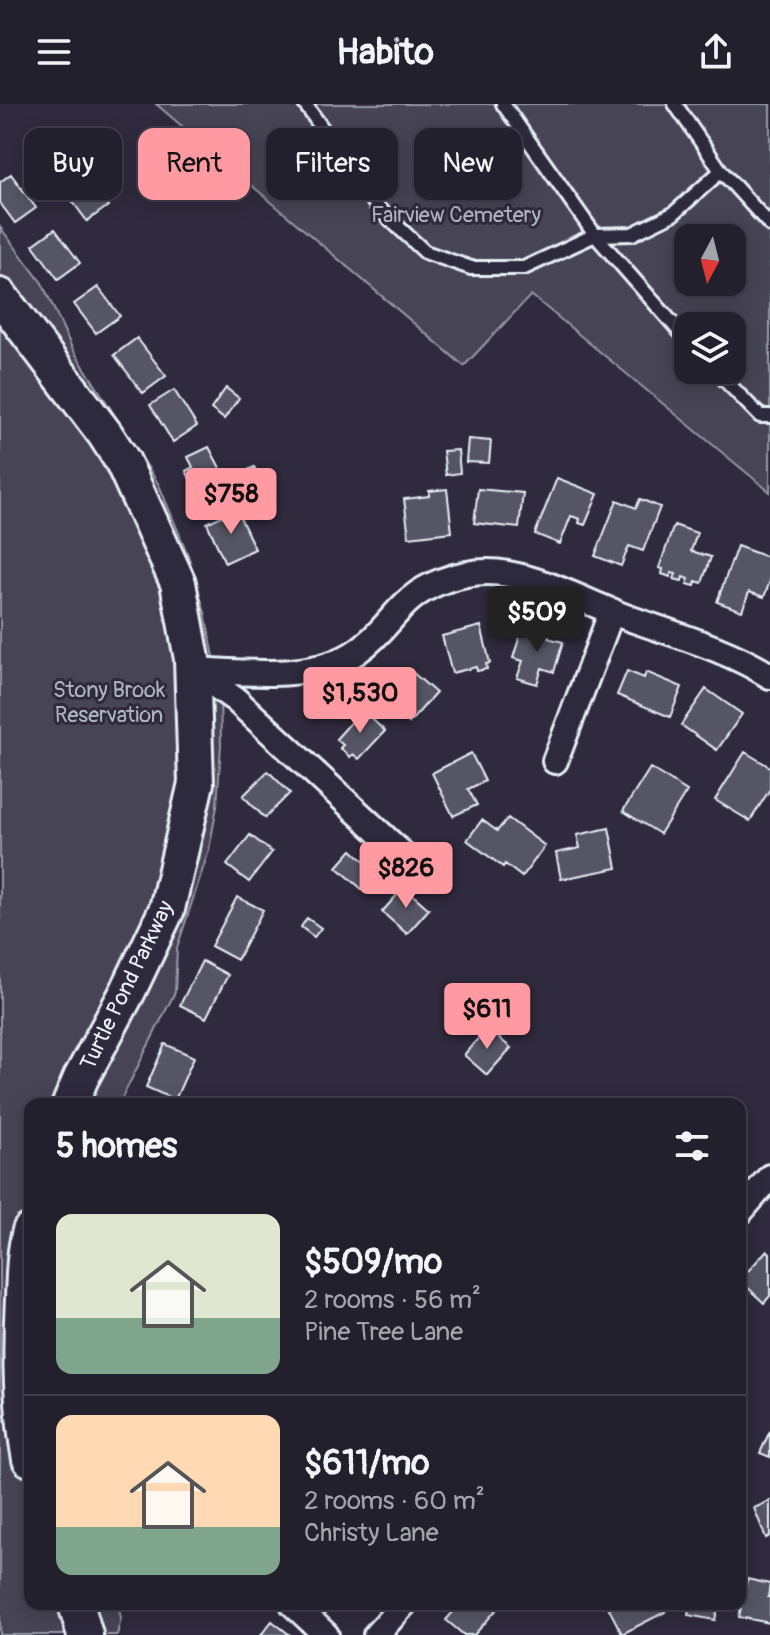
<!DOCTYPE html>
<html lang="en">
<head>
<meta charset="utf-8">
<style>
	:root { --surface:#23202e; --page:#2b2836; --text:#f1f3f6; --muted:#a3a3aa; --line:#403e4a; --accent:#ff9aa2 }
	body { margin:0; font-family:Pangolin,sans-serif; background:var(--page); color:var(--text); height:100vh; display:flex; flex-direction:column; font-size:30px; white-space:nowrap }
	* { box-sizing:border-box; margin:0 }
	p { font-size:26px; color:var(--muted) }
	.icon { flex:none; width:44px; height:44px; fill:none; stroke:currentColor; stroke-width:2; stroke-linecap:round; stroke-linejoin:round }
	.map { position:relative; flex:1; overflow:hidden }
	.sheet { position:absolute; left:24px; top:994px; width:722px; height:512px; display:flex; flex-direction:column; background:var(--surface); border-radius:16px; box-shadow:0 4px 20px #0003,0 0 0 2px var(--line) }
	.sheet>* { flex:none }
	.top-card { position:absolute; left:24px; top:24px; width:722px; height:72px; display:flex; gap:16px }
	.needle { width:52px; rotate:187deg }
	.fabs { position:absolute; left:674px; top:120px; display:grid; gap:16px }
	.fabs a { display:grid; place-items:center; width:72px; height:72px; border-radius:16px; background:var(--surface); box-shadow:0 4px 20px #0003,0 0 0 2px var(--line); font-size:40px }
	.price { position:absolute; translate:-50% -68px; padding:0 18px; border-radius:8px; background:var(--accent); color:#111; font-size:26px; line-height:52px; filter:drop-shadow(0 2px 4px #0008) }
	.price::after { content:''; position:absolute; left:50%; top:48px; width:24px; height:18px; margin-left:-12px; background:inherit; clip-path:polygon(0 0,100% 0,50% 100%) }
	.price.on { background:#222; color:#fff }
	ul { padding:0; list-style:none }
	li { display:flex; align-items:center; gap:24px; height:200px; padding:0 32px }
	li+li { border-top:2px solid var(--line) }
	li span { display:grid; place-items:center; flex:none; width:224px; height:160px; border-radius:16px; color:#555 }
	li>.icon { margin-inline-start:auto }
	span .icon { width:96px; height:96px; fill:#fffc; stroke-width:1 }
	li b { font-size:34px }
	h2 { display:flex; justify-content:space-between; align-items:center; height:96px; padding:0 32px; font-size:34px }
	.chip { padding:0 28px; border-radius:16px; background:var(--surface); box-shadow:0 4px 20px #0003,0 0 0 2px var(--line); font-size:28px; line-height:72px }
	.chip.on { background:var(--accent); color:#111 }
	header { display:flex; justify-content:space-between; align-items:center; height:104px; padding:0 32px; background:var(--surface); font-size:36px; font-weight:700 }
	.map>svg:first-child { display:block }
	.green { fill:#464455; stroke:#979aa6; stroke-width:2; fill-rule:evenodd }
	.building { fill:#575565; stroke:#e8f1f8; stroke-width:2 }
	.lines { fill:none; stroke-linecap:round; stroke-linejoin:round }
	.service-casing { stroke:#e8f1f8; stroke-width:18 }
	.minor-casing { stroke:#e8f1f8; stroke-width:30 }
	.secondary-casing { stroke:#e8f1f8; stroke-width:40 }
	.service { stroke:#2f2a3d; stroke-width:12 }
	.minor { stroke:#2f2a3d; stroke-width:24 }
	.secondary { stroke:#2f2a3d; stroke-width:34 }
	.labels { text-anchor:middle; stroke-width:6; stroke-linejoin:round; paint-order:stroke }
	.park-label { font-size:22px; fill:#afb4bf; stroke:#2f2a3d }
	.street-label { font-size:22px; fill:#e8f1f8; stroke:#2f2a3d }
</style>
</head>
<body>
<header><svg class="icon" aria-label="menu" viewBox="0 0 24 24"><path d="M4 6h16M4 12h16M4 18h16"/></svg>Habito<svg class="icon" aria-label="share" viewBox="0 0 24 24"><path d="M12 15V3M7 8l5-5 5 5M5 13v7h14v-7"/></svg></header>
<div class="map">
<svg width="770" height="1531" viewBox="0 0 770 1531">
	<rect width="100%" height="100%" fill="#2f2a3d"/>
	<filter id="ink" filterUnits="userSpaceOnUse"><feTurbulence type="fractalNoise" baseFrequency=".0125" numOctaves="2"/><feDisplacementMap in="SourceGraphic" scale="16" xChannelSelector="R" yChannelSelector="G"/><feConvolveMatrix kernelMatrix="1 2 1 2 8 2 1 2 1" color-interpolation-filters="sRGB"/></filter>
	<g filter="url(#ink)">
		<path class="green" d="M156 0H770V388L531 191 464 262ZM688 134H732V178H688ZM688 222H732V266H688Z
			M0 123 42 179 72 244 159 381 188 451 205 509 220 582 221 641 217 702 209 746 177 844 175 888 119 1000H30V1500H118L121 1514 117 1531H0Z"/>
		<path class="building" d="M11 70 36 104 15 119 0 99V78Z
			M91 79 108 102 87 117 70 94Z
			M55 125 80 159 58 175 33 141Z
			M98 183 120 212 96 229 74 200Z
			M137 234 166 272 143 289 114 251Z
			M226 284 239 294 224 315 211 305Z
			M174 286 197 322 173 338 150 301Z
			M468 335 491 337 489 359 466 358Z
			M209 343 228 379 200 394 186 367 193 363 188 353Z
			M458 346 460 369 446 371 443 347Z
			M254 363 263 379 238 392 230 375Z
			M557 374 598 390 585 421 579 419 580 415 571 412 560 440 535 430Z
			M447 385 452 428 409 433 404 395 429 392V387Z
			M478 385 523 389 519 424 474 419Z
			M640 395 660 403 643 447 629 442 621 462 595 452 617 396 636 404Z
			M236 405 255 445 225 459 207 419Z
			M674 421 697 429 691 447 711 453 702 479 696 477 695 482 687 480 689 475 683 473 682 477 674 475 676 470 671 469 670 473 662 470 663 465 659 464Z
			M737 442 770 454V477L764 493 749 488 742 507 717 498Z
			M481 522 490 559 486 560 487 565 477 567 476 563 452 569 442 532Z
			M522 525 538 530 540 525 550 527 548 534 563 538 554 568 542 564 537 580 517 574 523 557 513 554Z
			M410 566 436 589 409 619 383 596 394 584 390 580 396 573 400 577Z
			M627 567 644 574 646 568 682 583 670 613 617 591Z
			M706 585 742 610 717 646 681 621Z
			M362 606 385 627 359 655 353 650 350 653 340 644 343 641 336 635Z
			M745 648 770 663V685L750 717 715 696Z
			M471 649 485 677 468 685 477 701 453 712 432 669Z
			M650 664 687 687 660 730 623 707Z
			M268 667 290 689 265 714 243 692Z
			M508 714 545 742 522 773 505 760 503 763 467 736 482 716 497 727Z
			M609 724 617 764 561 775 556 749 580 744 577 731Z
			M250 731 272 748 249 778 227 761Z
			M352 746 379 770 364 787 337 763Z
			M404 783 429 805 407 830 382 808Z
			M237 793 263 806 237 856 211 842Z
			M307 814 321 824 314 833 301 823Z
			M202 857 228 871 206 914 180 901Z
			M487 924 511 944 487 971 464 951Z
			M165 940 194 953 175 996 146 983Z
			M767 1146 770 1149V1192L764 1199 740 1176Z
			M770 1327V1353L760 1349Z
			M770 1397V1432L766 1434 754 1404Z
			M747 1475 770 1480 768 1493H770V1519L739 1513Z
			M460 1500H498L500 1502 474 1531H464L446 1516Z
			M618 1500H661L665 1508 622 1530 609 1505Z
			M683 1500H719L715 1516 688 1511 690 1502Z
			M272 1517 290 1531H261Z"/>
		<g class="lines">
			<g class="service-casing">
				<path id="service" d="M305 0 378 104 425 148 471 164H524L595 131 632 130 673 110 721 67
					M503 0 595 131 688 237
					M675 0 721 67 770 121
					M715 266 760 312H770"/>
			</g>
			<g class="minor-casing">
				<path id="minor" d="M193 566C243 568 316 578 359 546 393 522 397 494 442 477 463 469 487 466 508 470 548 477 586 498 623 512 672 530 726 544 770 572
					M193 566 236 596 409 756
					M555 657 612 507
					M740 1108 770 1073
					M293 1500 326 1531
					M376 1531 404 1500"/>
			</g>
			<g class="secondary-casing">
				<path id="secondary" d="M0 192 105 330 123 358 178 479 192 555 196 679 167 805 128 887 81 974 70 1000
					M30 1127C24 1149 24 1172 23 1194 20 1248 20 1302 30 1355
					M76 1500 85 1531"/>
			</g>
			<use href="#service" class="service"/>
			<use href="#minor" class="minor"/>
			<use href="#secondary" class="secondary"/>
		</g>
	</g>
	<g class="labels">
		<g class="park-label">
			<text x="456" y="118">Fairview Cemetery</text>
			<text x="109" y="593">Stony Brook<tspan x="109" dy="25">Reservation</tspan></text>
		</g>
		<g class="street-label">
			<text transform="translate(126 881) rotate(-64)" y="8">Turtle Pond Parkway</text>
		</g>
	</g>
</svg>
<div class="fabs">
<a><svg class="needle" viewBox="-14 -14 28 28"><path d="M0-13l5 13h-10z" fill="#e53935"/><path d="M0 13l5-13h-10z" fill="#a3a3aa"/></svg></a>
<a><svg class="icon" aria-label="layers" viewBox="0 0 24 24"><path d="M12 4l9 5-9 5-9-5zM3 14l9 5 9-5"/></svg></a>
</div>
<b class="price" style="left:231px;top:432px">$758</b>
<b class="price on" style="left:537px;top:550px">$509</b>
<b class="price" style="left:360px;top:631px">$1,530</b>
<b class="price" style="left:406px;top:806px">$826</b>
<b class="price" style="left:487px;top:947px">$611</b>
<div class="top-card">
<a class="chip">Buy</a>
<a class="chip on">Rent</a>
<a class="chip">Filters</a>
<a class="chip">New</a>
</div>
<section class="sheet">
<h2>5 homes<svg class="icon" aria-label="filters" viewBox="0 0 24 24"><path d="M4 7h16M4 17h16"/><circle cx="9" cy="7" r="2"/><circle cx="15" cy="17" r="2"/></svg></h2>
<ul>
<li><span style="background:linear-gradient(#dfe7d0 65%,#7fa58c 0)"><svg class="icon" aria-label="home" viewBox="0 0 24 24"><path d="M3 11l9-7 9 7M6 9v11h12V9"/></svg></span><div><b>$509/mo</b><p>2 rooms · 56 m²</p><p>Pine Tree Lane</p></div></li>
<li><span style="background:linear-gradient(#ffd9b3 70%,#7fa58c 0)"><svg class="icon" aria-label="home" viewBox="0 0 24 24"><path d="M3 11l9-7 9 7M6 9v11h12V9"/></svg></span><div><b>$611/mo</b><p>2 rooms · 60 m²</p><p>Christy Lane</p></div></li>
</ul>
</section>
</div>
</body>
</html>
